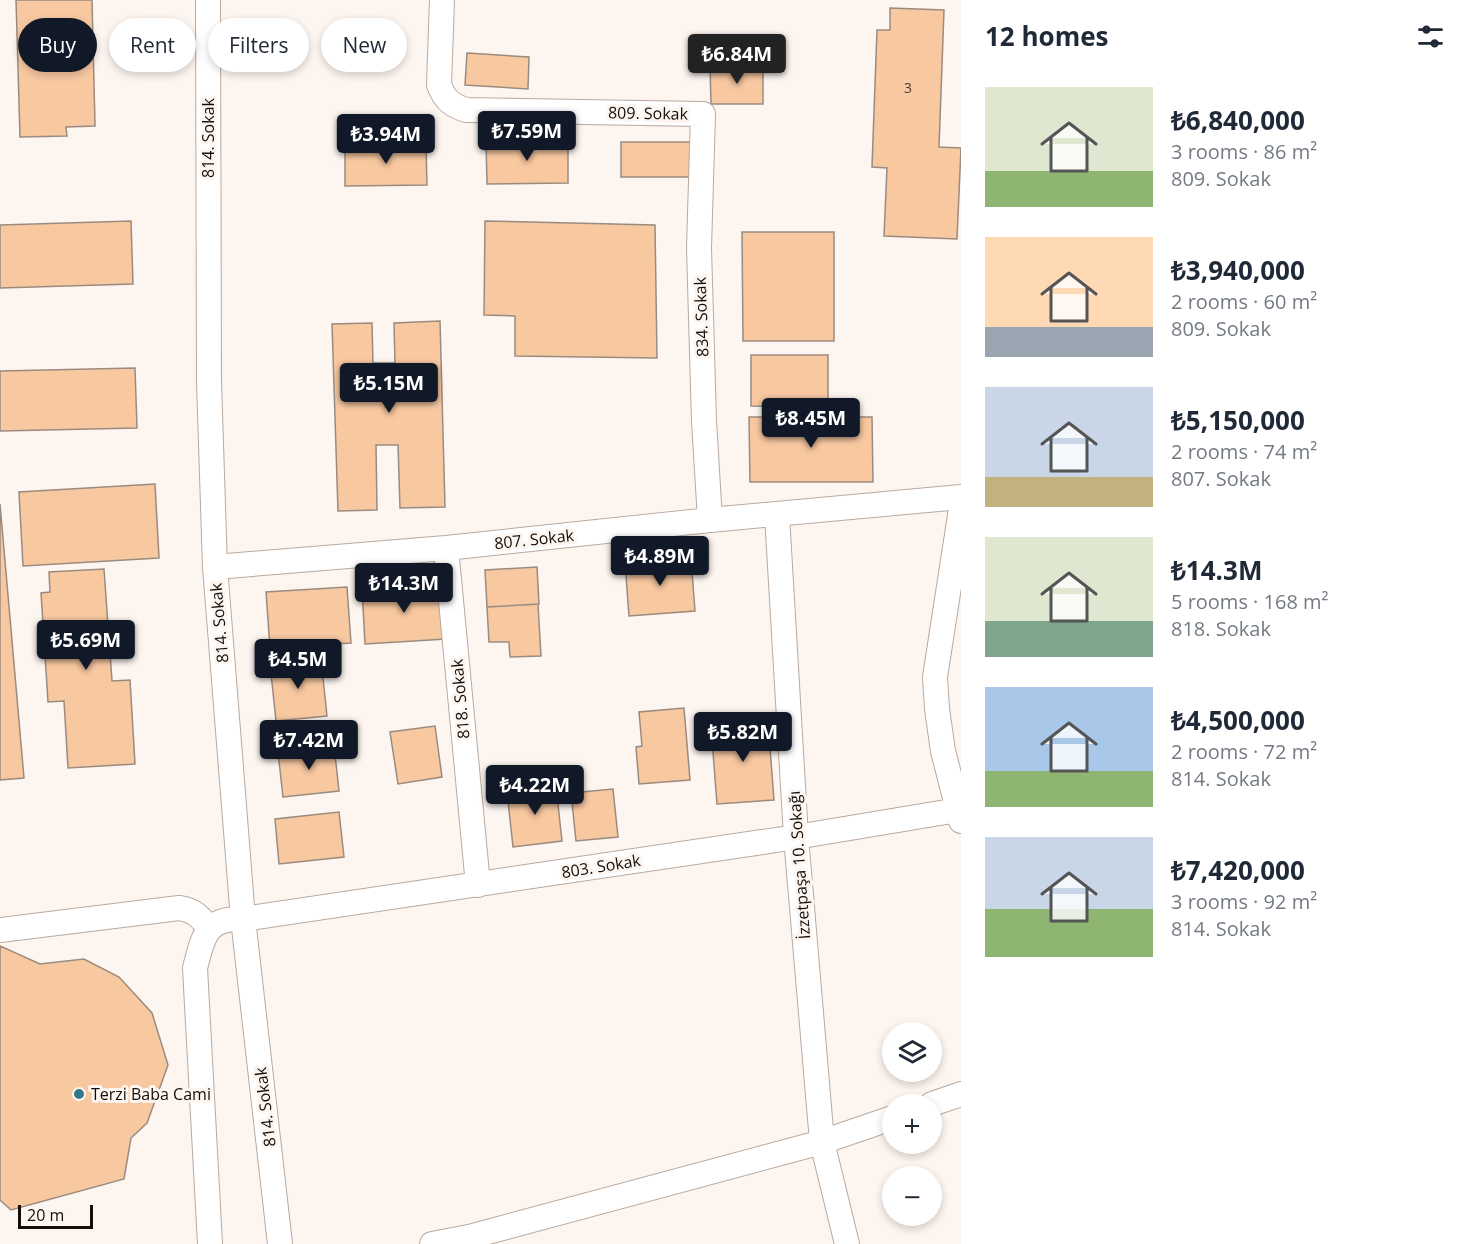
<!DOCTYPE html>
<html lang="en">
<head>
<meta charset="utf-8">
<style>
	:root { --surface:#fff; --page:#f6f6f7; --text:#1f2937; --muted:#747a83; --accent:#111827 }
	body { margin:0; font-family:"Open Sans",sans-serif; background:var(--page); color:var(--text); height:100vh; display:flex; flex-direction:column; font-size:22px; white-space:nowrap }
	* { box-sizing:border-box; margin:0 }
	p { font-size:20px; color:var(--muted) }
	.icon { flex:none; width:33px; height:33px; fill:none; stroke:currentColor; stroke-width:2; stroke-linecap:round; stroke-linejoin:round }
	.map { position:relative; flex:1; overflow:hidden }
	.drawer { display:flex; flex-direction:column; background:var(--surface); width:510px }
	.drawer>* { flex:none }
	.guide { position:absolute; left:18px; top:18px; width:570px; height:54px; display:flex; gap:12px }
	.fabs { position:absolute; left:882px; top:1022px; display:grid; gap:12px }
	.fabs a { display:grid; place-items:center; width:60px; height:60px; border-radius:50%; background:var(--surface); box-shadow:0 3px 9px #0003; font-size:30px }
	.scale { position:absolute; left:18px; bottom:15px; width:75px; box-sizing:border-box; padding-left:6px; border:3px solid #130e09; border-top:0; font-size:16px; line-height:21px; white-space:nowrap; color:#130e09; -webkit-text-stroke:4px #fdf5f0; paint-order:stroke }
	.price { position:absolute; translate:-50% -51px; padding:0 14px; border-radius:6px; background:var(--accent); color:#fff; font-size:20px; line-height:39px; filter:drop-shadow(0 2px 3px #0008) }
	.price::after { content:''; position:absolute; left:50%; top:36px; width:18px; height:14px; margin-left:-9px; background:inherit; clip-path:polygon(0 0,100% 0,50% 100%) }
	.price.current { background:#222; color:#fff }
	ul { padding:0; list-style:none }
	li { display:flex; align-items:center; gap:18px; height:150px; padding:0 24px }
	li span { display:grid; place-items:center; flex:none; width:168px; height:120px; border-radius:0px; color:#555 }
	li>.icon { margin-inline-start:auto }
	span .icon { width:72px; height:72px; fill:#fffc; stroke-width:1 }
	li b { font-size:26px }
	h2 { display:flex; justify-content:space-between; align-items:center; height:72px; padding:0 24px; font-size:26px }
	.pill { padding:0 21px; border-radius:27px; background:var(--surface); box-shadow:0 3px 9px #0003; font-size:21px; line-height:54px }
	.pill.current { background:var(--accent); color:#fff }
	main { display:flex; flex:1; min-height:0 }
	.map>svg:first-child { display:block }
	.building { fill:#f8c8a1; stroke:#9b8b7f; stroke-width:1.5 }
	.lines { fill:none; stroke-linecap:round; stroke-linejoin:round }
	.minor-casing { stroke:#baa99d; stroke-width:26 }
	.minor { stroke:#fff; stroke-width:24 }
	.poi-dot { fill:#337886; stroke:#fdf5f0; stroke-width:2 }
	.labels { text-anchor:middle; stroke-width:6; stroke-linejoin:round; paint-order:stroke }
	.number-label { font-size:14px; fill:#4c3c2f }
	.street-label { font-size:16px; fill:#130e09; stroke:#fdf5f0 }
	.poi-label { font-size:16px; fill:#130e09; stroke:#fdf5f0; text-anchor:start }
</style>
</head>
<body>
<main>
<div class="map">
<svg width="961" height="1244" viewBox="0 0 961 1244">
	<rect width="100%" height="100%" fill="#fdf5f0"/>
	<path class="building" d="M16 0H92L95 126 66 127 67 136 20 137Z
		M890 8 944 10 939 147 961 148 957 239 884 236 887 168 872 167 877 30H890Z
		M467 53 529 57 528 89 465 85Z
		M710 67H763V104H711Z
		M568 141V183L487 184 486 142Z
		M621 142H692V177H621Z
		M345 144H426L427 185 345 186Z
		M131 221 133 284 0 288V225Z
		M485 221 655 225 657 358 515 356V316L484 315Z
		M742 232H834V341H743Z
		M440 321 445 507 400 508 398 445H376L377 510 338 511 332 324 372 323 373 363H395L394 323Z
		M751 355H828V407L751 406Z
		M135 368 137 428 0 431V371Z
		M749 417H872L873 482H750Z
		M155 484 159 558 23 566 19 492Z
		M0 504 24 778 0 780Z
		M691 558 695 611 629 616 625 563Z
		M537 567 539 604 487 607 485 570Z
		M104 569 112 681 130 680 135 764 68 768 64 701 48 702 41 593 50 592 49 572Z
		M442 584 446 639 365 644 362 589Z
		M347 587 351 643 270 648 266 592Z
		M538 604 541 656 510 657 509 642H489L487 607Z
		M321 659 327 716 276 721 270 664Z
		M684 708 690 780 639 784 636 747 642 746 639 712Z
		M768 722 774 800 717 804 711 726Z
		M435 726 442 777 398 784 390 732Z
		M334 745 339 791 283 797 278 752Z
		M556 786 562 841 513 847 507 792Z
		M613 789 618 837 576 841 571 793Z
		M339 812 344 857 279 864 275 819Z
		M0 946 40 964 84 959 119 977 152 1013 168 1065 147 1123 131 1138 124 1179 11 1210 0 1200Z"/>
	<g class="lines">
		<g class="minor-casing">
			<path id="minor" d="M208 0 209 382 215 567 243 919 280 1244
				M442 0 439 85C445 100 451 105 466 110L703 114 699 248 704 421 710 520
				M961 509 935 677 937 709 943 751 961 821
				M777 515 796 837 822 1142 847 1244
				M446 548 478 885
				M215 567 446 548 710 520 961 497
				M0 930 179 908C194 910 201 917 209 929
				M932 1104 961 1094
				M210 1244 195 968C203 938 205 917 243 919L796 837 958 810
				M432 1244 469 1237 822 1142 892 1118"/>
		</g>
		<use href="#minor" class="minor"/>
	</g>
	<circle class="poi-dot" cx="79" cy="1094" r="6"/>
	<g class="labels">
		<g class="number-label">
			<text x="908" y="93">3</text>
		</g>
		<g class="street-label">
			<text transform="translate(648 113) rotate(1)" y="6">809. Sokak</text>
			<text transform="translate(208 138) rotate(-90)" y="6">814. Sokak</text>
			<text transform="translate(701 317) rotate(-92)" y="6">834. Sokak</text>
			<text transform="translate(534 539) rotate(-6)" y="6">807. Sokak</text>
			<text transform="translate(219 623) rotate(-95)" y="6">814. Sokak</text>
			<text transform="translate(460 699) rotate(-95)" y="6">818. Sokak</text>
			<text transform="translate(799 865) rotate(-94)" y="6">İzzetpaşa 10. Sokağı</text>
			<text transform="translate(601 866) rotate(-9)" y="6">803. Sokak</text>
			<text transform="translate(265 1107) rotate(-97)" y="6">814. Sokak</text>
		</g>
		<g class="poi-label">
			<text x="91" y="1100">Terzi Baba Cami</text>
		</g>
	</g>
</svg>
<div class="fabs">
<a><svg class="icon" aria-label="layers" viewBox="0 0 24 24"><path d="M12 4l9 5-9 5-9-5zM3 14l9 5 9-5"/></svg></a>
<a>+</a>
<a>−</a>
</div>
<div class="scale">20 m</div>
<b class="price current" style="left:737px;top:85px">₺6.84M</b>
<b class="price" style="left:527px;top:162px">₺7.59M</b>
<b class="price" style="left:386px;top:165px">₺3.94M</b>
<b class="price" style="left:389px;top:414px">₺5.15M</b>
<b class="price" style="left:811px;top:449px">₺8.45M</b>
<b class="price" style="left:660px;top:587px">₺4.89M</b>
<b class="price" style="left:404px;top:614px">₺14.3M</b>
<b class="price" style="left:86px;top:671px">₺5.69M</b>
<b class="price" style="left:298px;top:690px">₺4.5M</b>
<b class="price" style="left:743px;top:763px">₺5.82M</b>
<b class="price" style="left:309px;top:771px">₺7.42M</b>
<b class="price" style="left:535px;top:816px">₺4.22M</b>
<div class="guide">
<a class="pill current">Buy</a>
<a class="pill">Rent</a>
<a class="pill">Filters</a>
<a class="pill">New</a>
</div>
</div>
<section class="drawer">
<h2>12 homes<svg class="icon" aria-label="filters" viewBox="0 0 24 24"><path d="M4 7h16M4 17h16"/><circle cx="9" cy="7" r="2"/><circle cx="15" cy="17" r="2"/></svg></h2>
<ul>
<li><span style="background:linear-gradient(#dfe7d0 70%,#8fb573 0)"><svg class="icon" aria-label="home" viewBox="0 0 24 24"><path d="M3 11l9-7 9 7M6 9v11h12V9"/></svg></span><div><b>₺6,840,000</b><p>3 rooms · 86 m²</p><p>809. Sokak</p></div></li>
<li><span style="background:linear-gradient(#ffd9b3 75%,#9aa5b1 0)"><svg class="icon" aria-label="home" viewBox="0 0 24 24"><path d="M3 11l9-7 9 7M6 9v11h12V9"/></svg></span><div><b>₺3,940,000</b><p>2 rooms · 60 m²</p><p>809. Sokak</p></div></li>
<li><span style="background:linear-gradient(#c9d6e8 75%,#c2b280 0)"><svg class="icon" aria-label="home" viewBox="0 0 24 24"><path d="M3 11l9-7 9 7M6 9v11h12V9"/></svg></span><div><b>₺5,150,000</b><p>2 rooms · 74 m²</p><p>807. Sokak</p></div></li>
<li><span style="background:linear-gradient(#dfe7d0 70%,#7fa58c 0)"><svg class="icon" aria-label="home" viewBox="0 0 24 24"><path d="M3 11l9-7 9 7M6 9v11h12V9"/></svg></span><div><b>₺14.3M</b><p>5 rooms · 168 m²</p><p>818. Sokak</p></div></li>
<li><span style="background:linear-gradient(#a9c7e8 70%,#8fb573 0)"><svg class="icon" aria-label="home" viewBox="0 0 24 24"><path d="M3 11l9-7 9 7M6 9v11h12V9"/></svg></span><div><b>₺4,500,000</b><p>2 rooms · 72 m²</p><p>814. Sokak</p></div></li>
<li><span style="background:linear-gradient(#c9d6e8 60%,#8fb573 0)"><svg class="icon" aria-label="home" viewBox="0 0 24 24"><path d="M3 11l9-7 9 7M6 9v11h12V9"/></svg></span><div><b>₺7,420,000</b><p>3 rooms · 92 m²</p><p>814. Sokak</p></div></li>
</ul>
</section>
</main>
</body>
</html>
